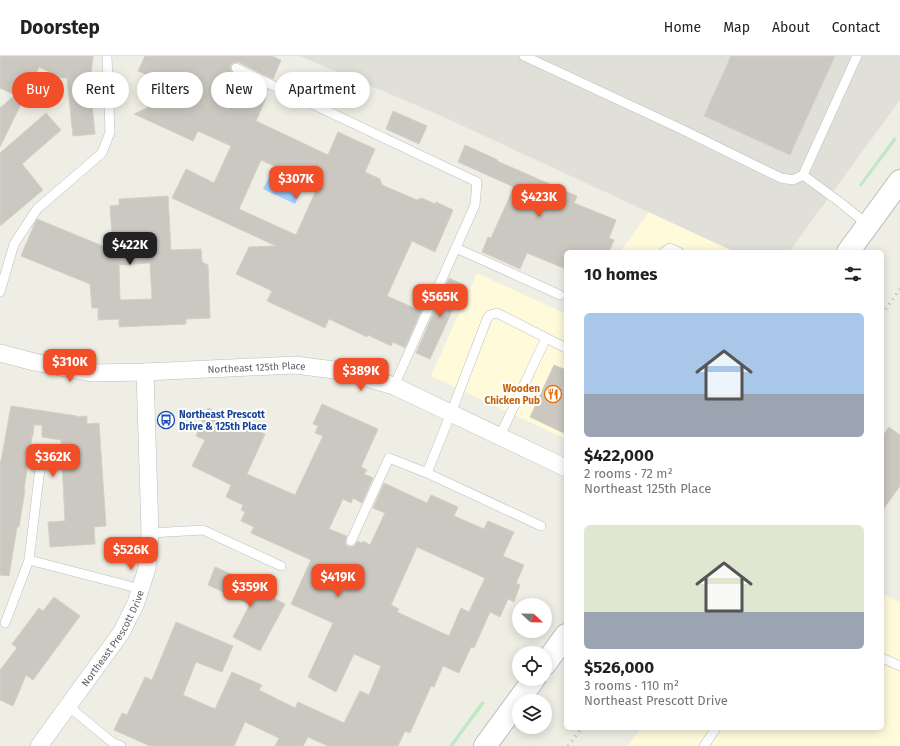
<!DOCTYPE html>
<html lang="en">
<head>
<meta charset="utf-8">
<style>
	:root { --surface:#fff; --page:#f2f2f2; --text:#222; --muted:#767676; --line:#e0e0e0; --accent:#f24e28 }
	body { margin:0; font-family:"Fira Sans",sans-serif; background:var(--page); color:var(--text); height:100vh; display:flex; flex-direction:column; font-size:15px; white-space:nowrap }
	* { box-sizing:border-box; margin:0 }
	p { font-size:13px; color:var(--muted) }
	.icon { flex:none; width:22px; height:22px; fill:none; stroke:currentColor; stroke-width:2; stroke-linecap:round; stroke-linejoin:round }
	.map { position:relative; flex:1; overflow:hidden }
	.drawer { position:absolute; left:564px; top:194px; width:320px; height:480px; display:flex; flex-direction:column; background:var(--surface); border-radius:6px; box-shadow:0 2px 10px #0003 }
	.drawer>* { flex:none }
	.hud { position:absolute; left:12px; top:16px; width:380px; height:36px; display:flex; gap:8px }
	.needle { width:26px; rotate:112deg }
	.fabs { position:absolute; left:512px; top:542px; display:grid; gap:8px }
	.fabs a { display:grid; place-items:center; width:40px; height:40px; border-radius:50%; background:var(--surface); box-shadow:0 2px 10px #0003; font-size:20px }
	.price { position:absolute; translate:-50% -34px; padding:0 9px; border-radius:8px; background:var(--accent); color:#fff; font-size:13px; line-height:26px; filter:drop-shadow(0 1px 2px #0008) }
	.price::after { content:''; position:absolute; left:50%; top:24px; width:12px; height:9px; margin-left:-6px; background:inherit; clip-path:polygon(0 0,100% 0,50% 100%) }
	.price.active { background:#222; color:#fff }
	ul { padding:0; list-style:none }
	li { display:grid; align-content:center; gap:8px; height:212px; padding:0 20px }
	li span { display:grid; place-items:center; height:124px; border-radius:6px; color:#555 }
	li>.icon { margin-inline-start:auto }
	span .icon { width:72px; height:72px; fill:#fffc; stroke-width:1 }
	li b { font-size:17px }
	h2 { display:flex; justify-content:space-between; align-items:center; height:48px; padding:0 20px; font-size:17px }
	.pill { padding:0 14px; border-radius:18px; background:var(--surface); box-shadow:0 2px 10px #0003; font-size:14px; line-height:36px }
	.pill.active { background:var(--accent); color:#fff }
	header { display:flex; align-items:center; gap:24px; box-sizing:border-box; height:56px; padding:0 20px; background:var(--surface); border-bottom:1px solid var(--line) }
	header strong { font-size:19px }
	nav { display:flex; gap:22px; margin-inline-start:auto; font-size:14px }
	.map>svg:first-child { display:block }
	.commercial { fill:#fffada }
	.industrial { fill:#e0e0d9 }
	.green { fill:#c0e8c4 }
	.water { fill:#a5ceff }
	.building { fill:#cac8c1; stroke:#d4d1c2; fill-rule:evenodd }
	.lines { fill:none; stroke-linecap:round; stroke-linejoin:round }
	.service-casing { stroke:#bcbdc4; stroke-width:10 }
	.minor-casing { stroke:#bcbdc4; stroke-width:18 }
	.secondary-casing { stroke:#babcc3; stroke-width:24 }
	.service { stroke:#fff; stroke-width:9 }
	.minor { stroke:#fff; stroke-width:17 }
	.secondary { stroke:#fff; stroke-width:22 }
	.rail { stroke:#b7b8b9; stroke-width:3; stroke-dasharray:1 5; stroke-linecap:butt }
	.labels { text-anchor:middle; stroke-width:4; stroke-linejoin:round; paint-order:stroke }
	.street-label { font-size:10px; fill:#5c5f66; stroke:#fff }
	.food-label { font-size:10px; font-weight:bold; fill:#c56008; stroke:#fff; text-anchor:end }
	.transit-label { font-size:10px; font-weight:bold; fill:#164399; stroke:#fff; text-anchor:start }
</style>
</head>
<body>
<header>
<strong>Doorstep</strong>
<nav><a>Home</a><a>Map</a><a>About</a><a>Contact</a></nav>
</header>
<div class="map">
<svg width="900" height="690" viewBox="0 0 900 690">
	<rect width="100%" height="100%" fill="#efeee4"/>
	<path class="commercial" d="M649 156 735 196H620Z
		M477 217 566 258V383L431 320Z
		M882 537 900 546V690H628L641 672H882Z"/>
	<path class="industrial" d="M300 0H900V44L789 196H735L437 58Z"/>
	<path class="green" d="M894 81 897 83 861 131 859 129Z
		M482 645 485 647 453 690H449Z"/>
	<path class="water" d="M271 117 303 132 295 148 263 133Z"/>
	<path class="building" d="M0 0H93L90 29 95 78 73 80 67 22H62L39 11 0 91V52L15 39 0 32Z
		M145 0H272L281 4 273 23 238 6 233 7 230 10 231 15 233 17 268 34 264 41 266 42 256 65 328 99 338 76 375 93 365 116 380 123 382 129 417 144 422 142 435 148 436 146 453 154 435 196 412 185 387 240 421 255 405 292 393 286 391 290 368 279 367 281 329 263 325 272 267 245 272 235 236 218 249 191 276 190 172 142 186 113 214 127 231 90 198 75 193 85 134 58 147 52 160 24 138 15ZM261 104 318 130 296 179 239 153Z
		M731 0H835L790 99 704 60Z
		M312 18 346 34 338 50 305 35Z
		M393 55 427 70 419 88 386 73Z
		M46 57 61 74 22 108 43 134 0 170V97Z
		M465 89 498 104 497 105 577 140 574 147 616 164 609 182 614 184 609 196H566V213L527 197 520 213 482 196 488 181 491 182 514 131 458 106Z
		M168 140 171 194 201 193 202 206 208 209 210 262 186 263V268L119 271V263L98 264V252H92L90 228 21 200 34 169 37 163 105 191 104 179H112L110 150 119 149V143ZM150 207 152 243 120 244 119 209Z
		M449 222 464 229 430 303 416 297Z
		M554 309 566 314V378L530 361Z
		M322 348 378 373 361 411 367 414 364 418 373 422 362 447 353 442 351 447 343 443 329 473 347 480 345 486 346 489 349 491 354 490 358 485 362 487 363 485 370 489 385 457 373 452 384 427 427 447 431 439 458 451 454 460 484 473 488 465 514 476 503 500 524 509 516 527 520 529 514 546 508 543 500 561 490 556 474 592 471 591 459 617 443 610 434 631 431 630 410 677 405 675 398 690H328L308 681 303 690H275L279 682 245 666 234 690H150L114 674 122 657 127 659 145 621 152 624 176 566 233 590 222 616 196 606 183 639 215 653 232 616 262 629 259 634 295 652 298 646 344 667 360 635 369 639 381 610 354 598 336 636 308 621 333 567 291 548 311 504 251 477 254 471 241 465 245 456 241 454 243 449 226 441 231 429 192 410 205 384 196 380 208 352 265 378 247 418 295 439 323 380 315 377 318 370 313 368ZM417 491 485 522 469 556 461 552 449 580 397 556 399 553 391 549Z
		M11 350 77 360V361L87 360V368L99 367 106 470 94 471 95 488 50 491 48 466 65 465 61 384 42 381V369H34L33 380H32L24 433 25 434 19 471H17L9 520 0 519V404L1 405Z
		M889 371 900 379V430L882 455V381Z
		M215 511 249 526 248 529 285 548 260 595 233 581 250 548 208 529Z
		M54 541 80 560 33 624 26 619 13 650 0 644V614L17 592 12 588 39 552 43 555Z"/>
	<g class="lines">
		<g class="service-casing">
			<path id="service" d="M524 0 679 72 781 122 793 124 803 119
				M857 0 803 119 841 147 868 169
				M236 12 477 126 475 149 394 330
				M456 192 560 239
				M664 196 670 192 679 196
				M0 236 14 188 37 153 102 97 110 76 107 0
				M500 380 546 282
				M427 417 541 470
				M150 477 203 474 281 510
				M351 485 389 402 427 417 451 357 487 263 490 259 497 257 566 292
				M29 504 42 395
				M5 567 29 504 141 533
				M882 602 900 610
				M68 650 113 687 121 690
				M704 690 716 672"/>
		</g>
		<g class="minor-casing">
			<g id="minor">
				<path id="s1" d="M0 297 34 306 92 317 145 316 295 309 342 315 394 330 566 412"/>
				<path id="s2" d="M39 690 121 577 136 547 147 512 150 477 145 316"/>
			</g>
		</g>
		<g class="secondary-casing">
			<path id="secondary" d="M848 196 900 125
				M545 608 566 579
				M485 690 534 623"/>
		</g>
		<use href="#service" class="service"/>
		<use href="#minor" class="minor"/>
		<use href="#secondary" class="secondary"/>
		<path class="rail" d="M882 258 900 233
			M568 690 582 672"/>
	</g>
	<defs>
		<g id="restaurant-ring" transform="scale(0.9)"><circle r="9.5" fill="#fff" stroke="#e8710a" stroke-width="1.5"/><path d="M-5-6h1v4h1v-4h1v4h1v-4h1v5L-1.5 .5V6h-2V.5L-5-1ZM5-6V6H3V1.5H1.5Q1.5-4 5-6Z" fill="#e8710a"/></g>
		<g id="bus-ring" transform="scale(0.9)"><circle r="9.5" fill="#fff" stroke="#1a4fb4" stroke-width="1.5"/><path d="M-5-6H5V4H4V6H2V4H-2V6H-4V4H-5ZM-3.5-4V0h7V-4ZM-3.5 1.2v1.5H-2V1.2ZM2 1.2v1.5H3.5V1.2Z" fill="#1a4fb4"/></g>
	</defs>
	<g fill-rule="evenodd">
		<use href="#restaurant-ring" x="553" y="338"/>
		<use href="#bus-ring" x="166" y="364"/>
	</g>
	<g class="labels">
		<g class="street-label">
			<text dy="4" stroke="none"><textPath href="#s1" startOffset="259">Northeast 125th Place</textPath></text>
			<text dy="4" stroke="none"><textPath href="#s2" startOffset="131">Northeast Prescott Drive</textPath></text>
		</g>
		<g class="food-label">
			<text x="540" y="336">Wooden<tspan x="540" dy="12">Chicken Pub</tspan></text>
		</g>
		<g class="transit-label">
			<text x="179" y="362">Northeast Prescott<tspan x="179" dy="12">Drive &amp; 125th Place</tspan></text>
		</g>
	</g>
</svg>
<div class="fabs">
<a><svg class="needle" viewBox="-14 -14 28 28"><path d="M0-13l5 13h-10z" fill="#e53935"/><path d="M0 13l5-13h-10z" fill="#767676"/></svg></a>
<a><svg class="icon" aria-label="locate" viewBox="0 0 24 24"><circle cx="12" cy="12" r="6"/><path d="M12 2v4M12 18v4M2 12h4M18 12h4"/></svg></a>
<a><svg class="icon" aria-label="layers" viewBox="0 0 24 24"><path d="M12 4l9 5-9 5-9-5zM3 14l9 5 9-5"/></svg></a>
</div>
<b class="price" style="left:296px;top:144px">$307K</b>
<b class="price" style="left:539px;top:162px">$423K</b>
<b class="price active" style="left:130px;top:210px">$422K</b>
<b class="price" style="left:440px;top:262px">$565K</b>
<b class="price" style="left:70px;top:327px">$310K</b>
<b class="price" style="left:361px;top:336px">$389K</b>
<b class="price" style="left:53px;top:422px">$362K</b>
<b class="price" style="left:131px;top:515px">$526K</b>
<b class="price" style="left:338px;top:542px">$419K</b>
<b class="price" style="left:250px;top:552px">$359K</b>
<div class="hud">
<a class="pill active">Buy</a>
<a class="pill">Rent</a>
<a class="pill">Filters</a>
<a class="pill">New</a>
<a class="pill">Apartment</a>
</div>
<section class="drawer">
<h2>10 homes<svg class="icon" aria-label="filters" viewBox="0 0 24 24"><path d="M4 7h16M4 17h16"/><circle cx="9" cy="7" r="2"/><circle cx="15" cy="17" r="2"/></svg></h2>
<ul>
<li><span style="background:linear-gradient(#a9c7e8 65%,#9aa5b1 0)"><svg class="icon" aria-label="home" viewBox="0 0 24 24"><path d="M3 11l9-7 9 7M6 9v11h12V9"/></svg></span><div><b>$422,000</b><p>2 rooms · 72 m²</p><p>Northeast 125th Place</p></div></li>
<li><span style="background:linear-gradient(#dfe7d0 70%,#9aa5b1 0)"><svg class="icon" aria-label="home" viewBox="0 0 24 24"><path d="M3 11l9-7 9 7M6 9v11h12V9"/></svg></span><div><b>$526,000</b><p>3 rooms · 110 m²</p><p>Northeast Prescott Drive</p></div></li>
</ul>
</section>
</div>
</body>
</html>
